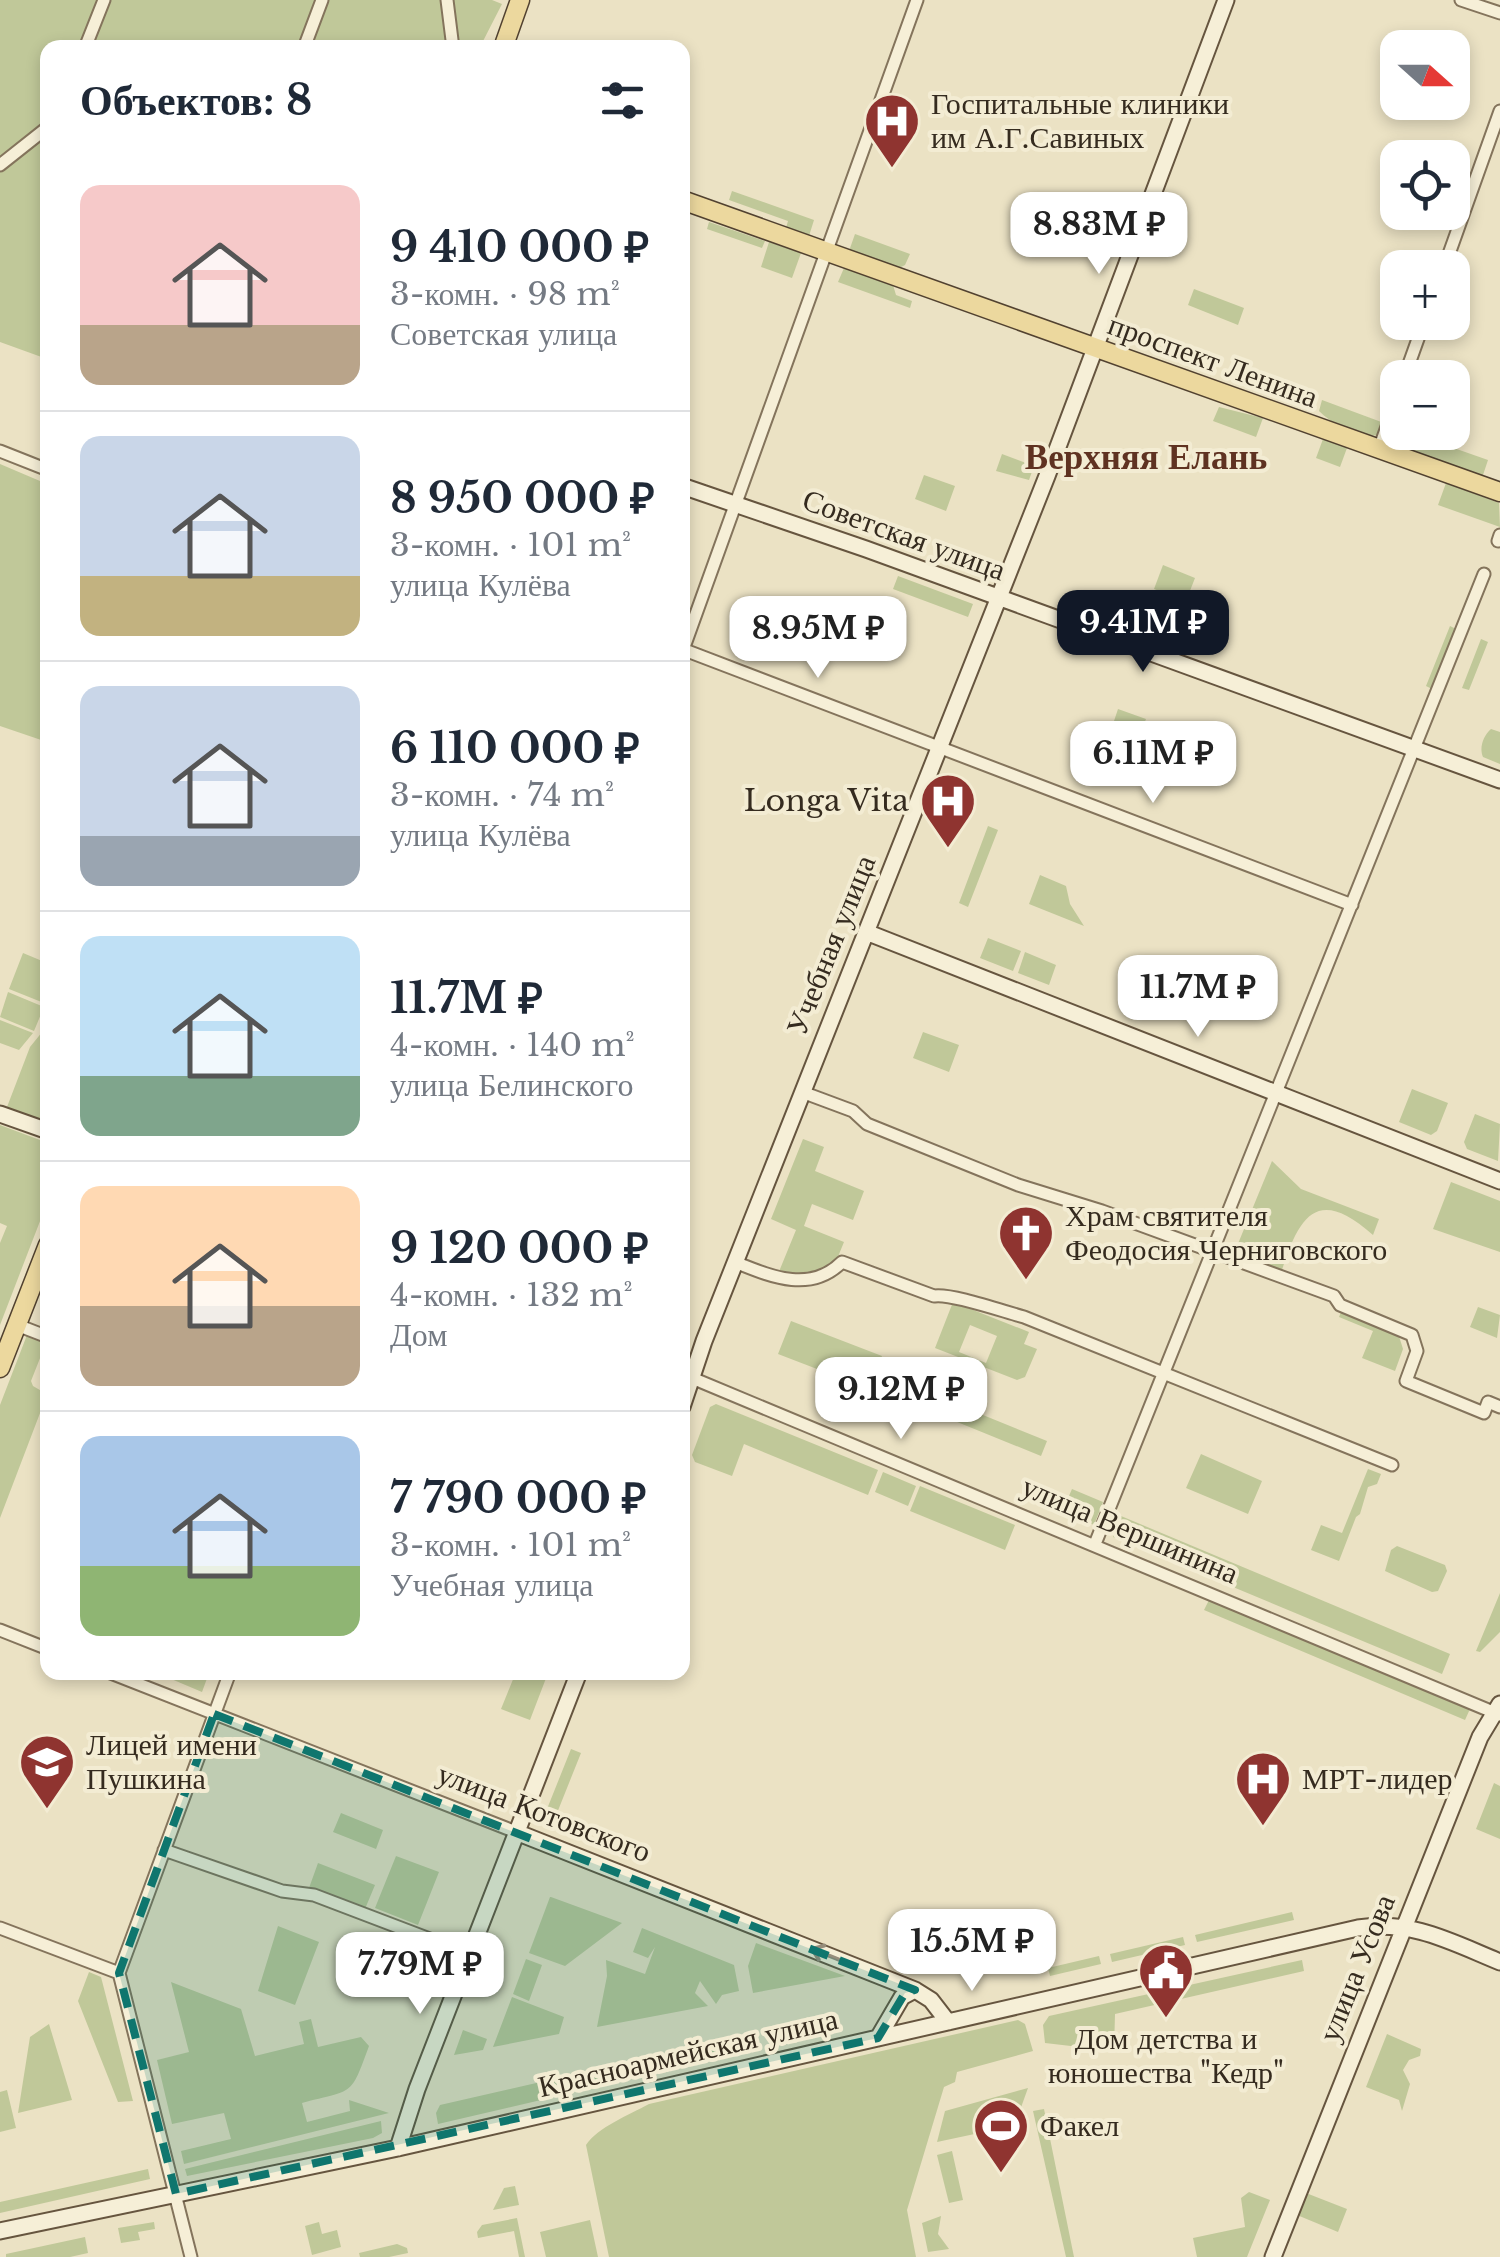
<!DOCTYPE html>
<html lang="ru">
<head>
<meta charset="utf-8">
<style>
	:root { --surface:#fff; --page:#f2f2f3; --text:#1f2937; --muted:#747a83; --line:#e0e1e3; --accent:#111827 }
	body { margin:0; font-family:"Libre Baskerville",serif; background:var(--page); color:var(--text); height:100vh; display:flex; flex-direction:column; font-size:38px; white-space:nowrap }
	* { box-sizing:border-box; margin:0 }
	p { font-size:32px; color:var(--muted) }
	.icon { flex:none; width:55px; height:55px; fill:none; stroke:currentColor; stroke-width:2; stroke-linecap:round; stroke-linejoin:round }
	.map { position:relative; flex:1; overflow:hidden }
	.side { position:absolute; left:40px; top:40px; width:650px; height:1640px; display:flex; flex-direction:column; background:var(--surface); border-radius:20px; box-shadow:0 5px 15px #0003 }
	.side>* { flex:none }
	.needle { width:65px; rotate:111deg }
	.tools { position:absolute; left:1380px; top:30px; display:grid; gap:20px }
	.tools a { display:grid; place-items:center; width:90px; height:90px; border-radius:20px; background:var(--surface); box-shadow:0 5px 15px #0003; font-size:50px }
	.price { position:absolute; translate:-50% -85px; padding:0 22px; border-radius:20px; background:#fff; color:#222; font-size:32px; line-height:65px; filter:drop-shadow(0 2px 5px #0008) }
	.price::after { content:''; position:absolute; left:50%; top:60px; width:30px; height:22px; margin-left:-15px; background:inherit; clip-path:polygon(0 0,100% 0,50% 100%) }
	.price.on { background:var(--accent); color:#fff }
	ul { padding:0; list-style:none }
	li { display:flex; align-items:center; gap:30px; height:250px; padding:0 40px }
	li+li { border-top:2px solid var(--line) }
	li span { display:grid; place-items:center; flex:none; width:280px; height:200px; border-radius:20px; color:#555 }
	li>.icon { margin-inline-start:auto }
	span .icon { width:120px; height:120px; fill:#fffc; stroke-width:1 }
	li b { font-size:42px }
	h2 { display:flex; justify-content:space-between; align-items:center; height:120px; padding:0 40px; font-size:42px }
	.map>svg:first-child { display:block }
	.green { fill:#c0c899; fill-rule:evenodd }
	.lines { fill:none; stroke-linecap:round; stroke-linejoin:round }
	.street-casing { stroke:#84745c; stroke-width:15 }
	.secondary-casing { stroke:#66553f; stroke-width:19 }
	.primary-casing { stroke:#524230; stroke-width:21 }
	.street { stroke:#f6efd7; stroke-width:11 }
	.secondary { stroke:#f6efd7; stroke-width:15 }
	.primary { stroke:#ecd89e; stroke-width:18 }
	.oneway { stroke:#968d7b }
	.marked { fill:#0f766e; fill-opacity:0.2; stroke:#0f766e; stroke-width:8; stroke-dasharray:20 12; stroke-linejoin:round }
	.labels { text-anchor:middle; stroke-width:8; stroke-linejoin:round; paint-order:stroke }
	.poi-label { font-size:30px; fill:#352b1f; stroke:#f3ecd3; text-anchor:start }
	.street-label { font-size:30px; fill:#352b1f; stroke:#f3ecd3 }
	.quarter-label { font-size:35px; font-weight:bold; fill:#5f3221; stroke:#f3ecd3 }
</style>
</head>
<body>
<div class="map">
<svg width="1500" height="2257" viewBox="0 0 1500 2257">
	<rect width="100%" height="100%" fill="#ebe2c4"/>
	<path class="green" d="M0 0H98L80 47 48 48 47 119 0 160Z
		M108 0H492L502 4 480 47 90 48Z
		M47 132V359L0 342V172Z
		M732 191 814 220 809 236 786 228 788 221 729 200Z
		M709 222 765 241 762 248 707 229Z
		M855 234 910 254 905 265 899 268 849 251Z
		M769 242 801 253 792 278 761 267Z
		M844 268 893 285 896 295 912 301 910 308 838 282Z
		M1194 289 1244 308 1238 325 1188 305Z
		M1322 400 1384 423 1380 434C1362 441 1332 424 1319 411Z
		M1219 407 1263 418 1256 437 1213 421Z
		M1395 427 1398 432 1411 433 1488 460 1482 478 1397 448 1392 438Z
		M1323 439 1347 448 1340 467 1316 458Z
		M1002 454 1034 466 1029 480 996 471Z
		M0 464 47 484V742L0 726Z
		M924 475 955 486 946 511 915 499Z
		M1446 483 1499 503 1500 527 1438 505Z
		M1163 565 1195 578 1186 601 1154 589Z
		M898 576 973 604 968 617 893 589Z
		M1450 626 1458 630 1434 690 1426 686Z
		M1481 639 1488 642 1469 690 1462 688Z
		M1118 709 1146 719 1140 735 1113 724Z
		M1491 729 1500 732V764L1483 757C1479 748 1483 736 1491 729Z
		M988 826 998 830 968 907 959 903Z
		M1040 875 1066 886 1070 904 1084 926 1029 904Z
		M988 938 1021 951 1013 971 980 958Z
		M1025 952 1056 965 1049 985 1018 973Z
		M23 953 47 963V993L44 1003 9 989Z
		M8 992 44 1007 34 1031 0 1017Z
		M0 1020 33 1033 19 1050 0 1043Z
		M47 1026V1122L7 1107 30 1047Z
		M923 1032 959 1045 949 1072 913 1058Z
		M1412 1089 1448 1103 1437 1131 1431 1135 1399 1122Z
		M1475 1114 1500 1124 1498 1161 1467 1149 1464 1142Z
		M0 1125 48 1143 47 1203 0 1325V1243L7 1226 0 1223Z
		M803 1139 824 1147 815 1171 864 1191 853 1220 812 1204 804 1226 844 1242 835 1264 803 1275 778 1274 796 1230 771 1219Z
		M1272 1161 1301 1189 1379 1219 1373 1235C1319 1187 1300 1213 1282 1270L1235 1251Z
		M1451 1182 1500 1201V1252L1433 1229Z
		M953 1302 1029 1332 1024 1344 1037 1349 1025 1377 1017 1380 935 1348ZM970 1325 997 1336 986 1363 959 1352Z
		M1478 1307 1500 1315 1497 1338 1470 1327Z
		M1342 1310 1398 1333 1403 1349 1395 1371 1362 1358 1373 1331 1339 1317Z
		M791 1321 882 1356 869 1389 778 1354Z
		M27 1335 46 1343 31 1381 33 1386 45 1393V1400L0 1518V1405Z
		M887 1376 1047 1441 1041 1456 881 1391Z
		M716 1404 878 1470 868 1495 744 1444 732 1476 695 1462 692 1455 710 1407Z
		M1201 1454 1262 1481 1248 1514 1186 1488Z
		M1368 1469 1381 1474 1377 1484 1368 1487 1360 1514 1356 1517 1339 1561 1311 1550 1321 1525 1342 1533Z
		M883 1472 916 1486 908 1506 875 1492Z
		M920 1486 1015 1525 1005 1550 910 1511Z
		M1072 1489 1103 1502 1094 1525 1062 1512Z
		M1121 1516 1450 1654 1442 1674 1113 1537Z
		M1397 1546 1445 1565 1447 1571 1438 1591 1432 1592 1385 1571 1391 1550Z
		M1500 1593V1632L1480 1652 1476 1651Z
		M1210 1598 1470 1709 1465 1720 1204 1610Z
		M516 1672 548 1673 530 1720 501 1709Z
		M157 1673V1672L209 1673 202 1692Z
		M571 1749 581 1753 555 1818 545 1814Z
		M1494 1783 1500 1786V1839L1476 1829Z
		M341 1813 383 1830 376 1849 333 1832Z
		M396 1856 439 1872 418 1925 375 1908Z
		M318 1863 375 1885 365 1909 309 1888Z
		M550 1897H551L622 1923 565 1966 529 1953Z
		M1292 1912 1294 1920 1197 1942 1195 1935Z
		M278 1926 319 1942 295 2005 258 1991Z
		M642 1928 734 1965 739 1991 722 1995 716 2004 700 1981 695 1993 708 2006 597 2027 607 1976 606 1960 645 1974 655 1947 648 1958 633 1952Z
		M1183 1937 1185 1945 1112 1962 1110 1954Z
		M756 1943 845 1976 753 1993 748 1966Z
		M1099 1956 1101 1964 1050 1976 1048 1968Z
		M526 1959 542 1965 529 2001 513 1994Z
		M1302 1960 1304 1971 1115 2014 1114 2051 1045 2043 1043 2025 1049 2016Z
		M89 1972 101 1977 133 2101 118 2102 78 2001Z
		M171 1982 241 2009 255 2056 304 2044 299 2022 311 2019 318 2047 361 2037 369 2046C350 2098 354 2089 302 2103L307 2122 350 2111 349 2100 389 2113 184 2164 181 2151 231 2139 224 2113 172 2124 157 2060 189 2052Z
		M512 1997 564 2017 559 2034 493 2047Z
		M1018 2020 1025 2024 1033 2051 957 2072 955 2082 944 2087 907 2210 916 2257H609L586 2145C598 2127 629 2115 649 2104Z
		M49 2024 72 2100 18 2113 30 2037Z
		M463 2030 487 2039 483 2050 454 2055Z
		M1387 2034 1421 2049 1420 2056 1409 2060 1403 2070 1410 2084 1402 2111 1399 2100 1366 2087Z
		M744 2038 747 2052 587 2087 584 2072Z
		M571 2075 575 2092 438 2124 436 2113 440 2105Z
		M1028 2088 1019 2113 1021 2124 937 2142 945 2111Z
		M7 2090 16 2128 0 2132V2092Z
		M1044 2109 1074 2257H1066L1033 2111Z
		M381 2121 382 2133 373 2138 187 2176 185 2169Z
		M952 2151 963 2200 949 2203 937 2155Z
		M148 2169 150 2179 0 2213V2202Z
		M515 2186 519 2205 493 2210 504 2188Z
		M1249 2192 1270 2200 1247 2257H1197L1193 2238 1245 2227 1241 2198Z
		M1306 2193 1347 2209 1338 2232 1297 2215Z
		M941 2216 938 2234 949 2249 928 2252 922 2223Z
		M517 2218 525 2257H519L514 2231 478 2238 477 2232 482 2225Z
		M590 2220 598 2257H546L540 2232Z
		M154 2222 155 2229 138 2232 140 2240 121 2243 118 2228Z
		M319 2222 322 2234 337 2230 341 2247 312 2255 305 2226Z
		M85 2237 88 2253 70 2257H6V2254Z
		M397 2244 407 2248 408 2253 389 2257H360L359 2253Z"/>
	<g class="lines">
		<g class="street-casing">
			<path id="street" d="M447 0 453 48
				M1461 0 1500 13
				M85 48 104 0
				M304 48 322 0
				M0 165 48 127
				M1444 268 1500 111
				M1404 378 1424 322
				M1379 449 1398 396
				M0 451 48 470
				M1498 541 1500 535
				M682 649 1352 905
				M683 650 917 0
				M802 1092 853 1111 867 1124 1018 1185 1102 1211 1334 1296 1340 1305 1412 1335 1417 1351 1406 1381 1484 1413 1488 1402 1500 1407
				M735 1262C770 1276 810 1294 842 1262L934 1296C951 1293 1002 1311 1024 1317L1392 1465
				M17 1325 48 1337
				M692 1378 1500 1715
				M1095 1544 1484 574
				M0 1630 48 1649
				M108 1672 516 1832
				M164 1850 282 1891 314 1895 469 1954
				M0 1928 119 1973
				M191 2257 119 1973 230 1672"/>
		</g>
		<g class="secondary-casing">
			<path id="secondary" d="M682 486 866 549 1500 780
				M866 932 1500 1181
				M0 1114 48 1131
				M682 1407 704 1341 1047 476 1226 0
				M516 1832 915 1990 931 2000 948 2022
				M878 2038 902 1997 915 1990
				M398 2148 417 2089 579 1672
				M0 2231 398 2148 1358 1928C1413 1920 1451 1942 1500 1962
				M1273 2257 1480 1737 1500 1704"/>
		</g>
		<g class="primary-casing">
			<path id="primary" d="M503 48 520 0
				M682 200 1500 492
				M0 1368 48 1245"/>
		</g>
		<use href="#street" class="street"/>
		<use href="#secondary" class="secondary"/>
		<use href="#primary" class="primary"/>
	</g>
	<defs><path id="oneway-shaft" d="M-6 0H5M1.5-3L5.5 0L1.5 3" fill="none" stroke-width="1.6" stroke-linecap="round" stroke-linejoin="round" transform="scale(2.5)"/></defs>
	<use class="oneway" href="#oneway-shaft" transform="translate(825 1954) rotate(-158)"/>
	<path class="marked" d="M214 1714 915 1990 905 1993 878 2038 176 2194 119 1973Z"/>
	<defs>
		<g id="hospital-pin" transform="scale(2.875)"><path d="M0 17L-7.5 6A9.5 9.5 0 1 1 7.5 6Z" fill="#8f3430" stroke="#f3ecd3"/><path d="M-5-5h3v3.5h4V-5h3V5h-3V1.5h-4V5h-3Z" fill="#fff"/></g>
		<g id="church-pin" transform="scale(2.875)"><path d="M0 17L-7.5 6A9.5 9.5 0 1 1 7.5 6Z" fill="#8f3430" stroke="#f3ecd3"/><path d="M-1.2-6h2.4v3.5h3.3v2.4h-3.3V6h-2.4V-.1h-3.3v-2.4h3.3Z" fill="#fff"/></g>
		<g id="school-pin" transform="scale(2.875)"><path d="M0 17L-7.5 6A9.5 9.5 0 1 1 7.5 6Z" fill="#8f3430" stroke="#f3ecd3"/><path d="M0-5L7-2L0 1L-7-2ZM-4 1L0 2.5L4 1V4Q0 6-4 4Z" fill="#fff"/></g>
		<g id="civic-pin" transform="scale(2.875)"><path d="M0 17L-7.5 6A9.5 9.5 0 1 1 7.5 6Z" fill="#8f3430" stroke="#f3ecd3"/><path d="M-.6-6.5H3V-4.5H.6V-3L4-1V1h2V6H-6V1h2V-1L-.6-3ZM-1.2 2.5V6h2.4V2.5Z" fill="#fff"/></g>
		<g id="stadium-pin" transform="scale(2.875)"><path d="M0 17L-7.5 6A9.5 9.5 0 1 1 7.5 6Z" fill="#8f3430" stroke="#f3ecd3"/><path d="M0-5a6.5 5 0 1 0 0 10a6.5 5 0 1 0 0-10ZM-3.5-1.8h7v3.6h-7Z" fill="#fff"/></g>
	</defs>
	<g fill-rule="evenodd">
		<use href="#hospital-pin" x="892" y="121"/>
		<use href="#hospital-pin" x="948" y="801"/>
		<use href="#church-pin" x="1026" y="1233"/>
		<use href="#school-pin" x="47" y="1762"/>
		<use href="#hospital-pin" x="1263" y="1779"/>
		<use href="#civic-pin" x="1166" y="1971"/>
		<use href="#stadium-pin" x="1001" y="2126"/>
	</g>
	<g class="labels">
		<g class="poi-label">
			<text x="931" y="114">Госпитальные клиники<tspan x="931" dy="34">им А.Г.Савиных</tspan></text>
			<text x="909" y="811" text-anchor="end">Longa Vita</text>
			<text x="1065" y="1226">Храм святителя<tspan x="1065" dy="34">Феодосия Черниговского</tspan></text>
			<text x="86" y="1755">Лицей имени<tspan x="86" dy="34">Пушкина</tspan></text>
			<text x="1302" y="1789">МРТ-лидер</text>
			<text x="1166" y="2049" text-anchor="middle">Дом детства и<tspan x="1166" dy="34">юношества "Кедр"</tspan></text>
			<text x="1040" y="2136">Факел</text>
		</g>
		<g class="street-label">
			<text transform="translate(1213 361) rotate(20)" y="10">проспект Ленина</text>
			<text transform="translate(904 535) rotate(20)" y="10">Советская улица</text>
			<text transform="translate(831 945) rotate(-68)" y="10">Учебная улица</text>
			<text transform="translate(1130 1530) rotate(23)" y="10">улица Вершинина</text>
			<text transform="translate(544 1813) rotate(21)" y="10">улица Котовского</text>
			<text transform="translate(1357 1968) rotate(-68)" y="10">улица Усова</text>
			<text transform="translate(688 2053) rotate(-13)" y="10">Красноармейская улица</text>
		</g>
		<g class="quarter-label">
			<text x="1146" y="469">Верхняя Елань</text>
		</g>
	</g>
</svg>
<div class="tools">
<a><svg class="needle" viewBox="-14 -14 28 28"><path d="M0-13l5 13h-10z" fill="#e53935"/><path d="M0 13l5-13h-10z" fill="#747a83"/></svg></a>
<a><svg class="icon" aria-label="locate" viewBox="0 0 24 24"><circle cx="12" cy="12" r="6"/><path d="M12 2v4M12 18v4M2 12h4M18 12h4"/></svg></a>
<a>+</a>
<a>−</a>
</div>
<b class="price" style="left:1099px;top:277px">8.83M ₽</b>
<b class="price on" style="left:1143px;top:675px">9.41M ₽</b>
<b class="price" style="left:818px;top:681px">8.95M ₽</b>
<b class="price" style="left:1153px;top:806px">6.11M ₽</b>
<b class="price" style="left:1198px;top:1040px">11.7M ₽</b>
<b class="price" style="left:901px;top:1442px">9.12M ₽</b>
<b class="price" style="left:972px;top:1994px">15.5M ₽</b>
<b class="price" style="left:420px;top:2017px">7.79M ₽</b>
<section class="side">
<h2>Объектов: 8<svg class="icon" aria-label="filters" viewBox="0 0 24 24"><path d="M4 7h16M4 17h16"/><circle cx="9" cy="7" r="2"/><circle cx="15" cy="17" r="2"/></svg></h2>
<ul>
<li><span style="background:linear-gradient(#f6c9c9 70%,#b9a48a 0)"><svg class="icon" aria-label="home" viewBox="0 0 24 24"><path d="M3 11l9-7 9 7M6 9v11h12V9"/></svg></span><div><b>9 410 000 ₽</b><p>3-комн. · 98 m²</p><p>Советская улица</p></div></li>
<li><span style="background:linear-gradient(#c9d6e8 70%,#c2b280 0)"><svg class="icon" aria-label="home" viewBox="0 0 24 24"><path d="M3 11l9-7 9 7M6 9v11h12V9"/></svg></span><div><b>8 950 000 ₽</b><p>3-комн. · 101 m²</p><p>улица Кулёва</p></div></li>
<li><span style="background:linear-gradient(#c9d6e8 75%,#9aa5b1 0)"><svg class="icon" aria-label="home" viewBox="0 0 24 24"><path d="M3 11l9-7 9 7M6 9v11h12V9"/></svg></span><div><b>6 110 000 ₽</b><p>3-комн. · 74 m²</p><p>улица Кулёва</p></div></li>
<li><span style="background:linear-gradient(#bfe0f5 70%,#7fa58c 0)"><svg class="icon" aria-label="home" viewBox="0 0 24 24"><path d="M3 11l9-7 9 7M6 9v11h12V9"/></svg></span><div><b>11.7M ₽</b><p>4-комн. · 140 m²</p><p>улица Белинского</p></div></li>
<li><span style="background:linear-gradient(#ffd9b3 60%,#b9a48a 0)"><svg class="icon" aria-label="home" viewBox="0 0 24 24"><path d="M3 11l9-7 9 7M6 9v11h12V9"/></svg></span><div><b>9 120 000 ₽</b><p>4-комн. · 132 m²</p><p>Дом</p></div></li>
<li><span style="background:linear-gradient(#a9c7e8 65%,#8fb573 0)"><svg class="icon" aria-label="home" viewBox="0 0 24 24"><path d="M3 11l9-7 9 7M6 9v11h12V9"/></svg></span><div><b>7 790 000 ₽</b><p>3-комн. · 101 m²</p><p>Учебная улица</p></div></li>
</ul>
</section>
</div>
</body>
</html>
